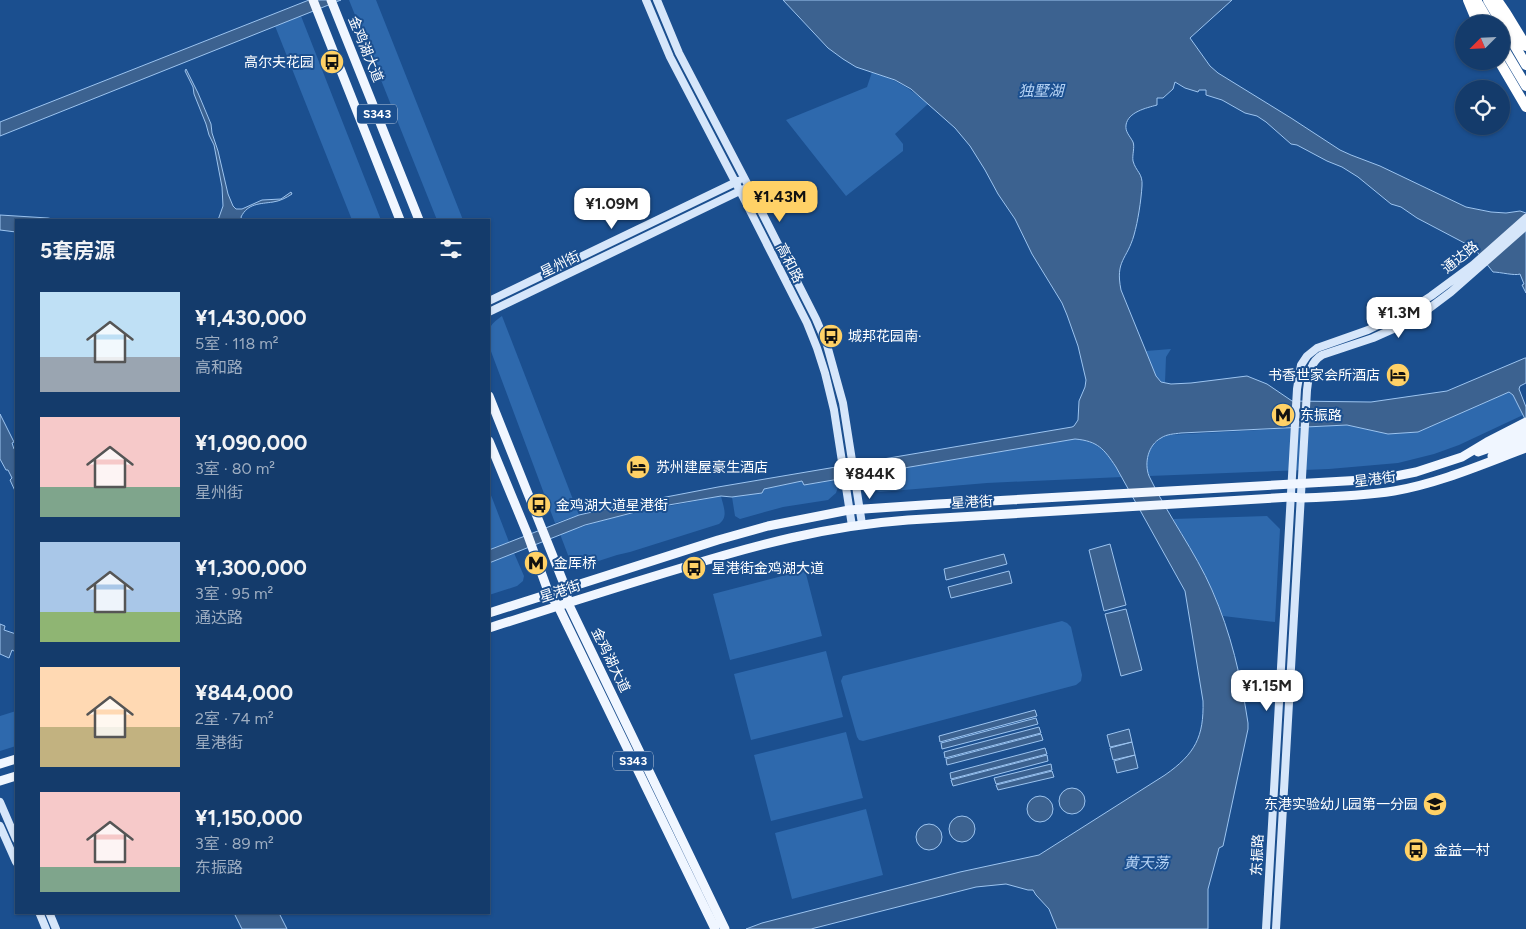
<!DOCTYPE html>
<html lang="zh">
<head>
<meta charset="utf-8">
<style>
	:root { --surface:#143b6b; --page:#214673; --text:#f1f3f6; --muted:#9dadc1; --line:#33557e; --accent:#ffd166 }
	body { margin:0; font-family:Figtree,"Noto Sans SC",sans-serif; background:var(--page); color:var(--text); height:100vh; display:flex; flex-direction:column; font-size:19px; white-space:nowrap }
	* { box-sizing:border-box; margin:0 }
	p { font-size:16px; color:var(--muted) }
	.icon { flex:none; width:28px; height:28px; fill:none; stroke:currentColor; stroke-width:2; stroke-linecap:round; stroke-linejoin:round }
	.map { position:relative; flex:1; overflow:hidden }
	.drawer { position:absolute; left:15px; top:219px; width:475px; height:695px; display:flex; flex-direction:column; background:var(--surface); border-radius:0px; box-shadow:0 1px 4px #0004,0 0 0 1px var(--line) }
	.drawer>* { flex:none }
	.needle { width:32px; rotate:246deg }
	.controls { position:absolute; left:1455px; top:15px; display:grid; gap:10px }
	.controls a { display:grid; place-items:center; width:55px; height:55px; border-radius:50%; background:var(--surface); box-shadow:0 1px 4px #0004,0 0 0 1px var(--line); font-size:25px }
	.price { position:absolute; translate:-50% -42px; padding:0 11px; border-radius:10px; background:#fff; color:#222; font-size:16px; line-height:32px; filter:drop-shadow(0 1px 2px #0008) }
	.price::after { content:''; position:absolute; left:50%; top:30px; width:15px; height:11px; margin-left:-8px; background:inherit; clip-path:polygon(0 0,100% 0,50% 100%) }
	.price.selected { background:var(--accent); color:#111 }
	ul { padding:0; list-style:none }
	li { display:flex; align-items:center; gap:15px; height:125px; padding:0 25px }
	li span { display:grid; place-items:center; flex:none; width:140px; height:100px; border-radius:0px; color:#555 }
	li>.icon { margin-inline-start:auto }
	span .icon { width:60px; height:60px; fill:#fffc; stroke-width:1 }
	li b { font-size:21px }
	h2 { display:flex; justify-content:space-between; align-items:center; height:60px; padding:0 25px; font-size:21px }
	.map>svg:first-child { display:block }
	.green { fill:#2e69ad }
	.water { fill:#3c6290; stroke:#9cc4f0 }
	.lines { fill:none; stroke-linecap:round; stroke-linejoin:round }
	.secondary { stroke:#d6e6fa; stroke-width:8 }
	.primary { stroke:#f0f6ff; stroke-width:9 }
	.highway { stroke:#fff; stroke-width:10 }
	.labels { text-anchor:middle; stroke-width:4; stroke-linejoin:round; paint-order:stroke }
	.shield { fill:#1b4f8f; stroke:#bbcadd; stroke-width:1 }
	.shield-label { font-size:12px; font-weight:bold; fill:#fff }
	.street-label { font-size:14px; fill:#fff; stroke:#1b4f8f }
	.poi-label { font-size:14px; fill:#fff; stroke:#1b4f8f; text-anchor:start }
	.water-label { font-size:15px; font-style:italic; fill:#b5d3f5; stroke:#1b4f8f }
</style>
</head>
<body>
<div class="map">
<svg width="1526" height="929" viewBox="0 0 1526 929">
	<rect width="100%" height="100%" fill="#1b4f8f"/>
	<path class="green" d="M349 0H376L463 220H437Z
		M301 16 381 220H352L275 26Z
		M872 72C898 81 907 86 928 104L895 134 903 144V151L846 196 786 120 867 87Z
		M502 316 579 515 555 523 489 346C489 328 487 327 502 316Z
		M1171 349 1166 357 1165 383C1153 380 1150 361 1146 351Z
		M1509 392 1513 395 1523 415 1459 445 1434 454 1398 463 1329 469 1149 476C1142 459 1151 440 1169 435L1347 425 1388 434 1418 432Z
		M1075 439C1102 441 1110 455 1122 477L987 483 880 492C870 490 867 485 865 475Z
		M838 480V487L836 493 828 500 783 507 740 519 735 516 732 497 762 493 764 489 803 481 804 485Z
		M489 490 509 542 489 550Z
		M721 496C723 506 729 517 719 524L630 552 617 555 580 567 571 563 560 534C612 515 666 507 721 496Z
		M1267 516 1280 529 1275 622 1223 616 1212 589 1173 519Z
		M514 553 524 576 523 581 517 586 489 595V563Z
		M805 570 822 636 730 660 713 594Z
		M1062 621 1067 623 1071 627 1082 675 1081 681 1076 685 863 741 859 740 857 737 841 681 843 676Z
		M826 651 843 717 751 740 734 674Z
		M16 711V746L0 751V716Z
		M846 732 863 798 771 821 754 755Z
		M866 809 883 875 792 899 775 833Z"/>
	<path class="water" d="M309 0H341L0 136V122Z
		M783 0H1232L1190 38 1210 66 1218 73 1291 118 1340 150 1351 155 1380 166 1466 207 1491 212 1506 213 1520 211 1526 213V293L1522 285 1524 284 1520 274C1515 276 1500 272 1493 272L1474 248 1417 218 1401 207 1391 204 1358 177 1342 167 1327 161 1297 145 1291 144 1266 122 1257 116 1245 113 1222 100 1206 95V90H1199L1198 92 1185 88 1175 82 1173 89 1163 98H1157V105C1146 108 1128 112 1126 125 1125 132 1130 136 1133 142 1135 147 1132 155 1133 161 1136 172 1143 173 1142 186 1141 201 1138 221 1134 235 1127 260 1115 260 1121 290L1156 376 1161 382 1171 384 1191 383 1247 376 1267 384 1292 401 1371 402 1447 391 1525 358H1526V383L1520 386 1519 389 1526 407V421L1513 395 1509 392 1418 432 1388 434 1347 425 1181 433C1174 434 1167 434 1161 438 1148 445 1144 463 1149 476 1168 516 1195 551 1212 590 1231 633 1241 677 1248 723V729L1223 846 1219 848 1218 852 1208 889V929H1057L1049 909 1036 895 1033 890H1028L1006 884 976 887 811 929H746L762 923 960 872 1039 855 1165 775C1195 754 1204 737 1203 701L1185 591 1116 467C1104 449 1098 441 1075 439L804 485 802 481 764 489 762 493 732 497 721 496 651 508 585 525 489 563V550L579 515 614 507 718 487 1072 427 1074 426 1078 420 1079 401 1085 387 1086 380 1078 346 1067 315 1062 303 1032 254 1015 219 998 194 985 170 970 146 955 128 911 89 895 80 856 67 843 59 828 48Z
		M186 69 198 93 211 124 212 133 218 151 228 194 233 206 236 209H242L262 200 281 199 291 192 292 194C286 198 280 201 273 202 260 204 248 203 241 217L242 220H218L223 206 222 187 214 145 209 135 206 124 194 94 193 87 185 71Z
		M0 215 48 218 57 220H16V232L0 230Z
		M0 414 14 442 12 443 14 449 16 448V493L10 480 12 478 8 470H6L0 459Z
		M1110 544 1126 605 1104 611 1089 550Z
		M1004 554 1007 564 946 580 944 569Z
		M1009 571 1012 583 951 598 948 587Z
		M1126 609 1142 670 1121 676 1105 614Z
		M0 624 5 626 4 630 16 634V652L12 650 9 658 0 654Z
		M1035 710 1037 716 940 742 939 736Z
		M1036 718 1038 724 942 749 941 743Z
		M1039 727 1041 733 945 758 944 752Z
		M1129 729 1132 742 1110 747 1107 735Z
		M1041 734 1043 740 947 765 946 759Z
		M1132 742 1135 755 1113 760 1110 748Z
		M1045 748 1047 754 951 779 950 773Z
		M1047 755 1048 761 953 786 951 780Z
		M1135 755 1138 768 1117 773 1114 761Z
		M1051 764 1052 770 996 784 994 778Z
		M1052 771 1054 777 998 790 996 785Z
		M1059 801a13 13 0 1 1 26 0a13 13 0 1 1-26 0Z
		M1027 809a13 13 0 1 1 26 0a13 13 0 1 1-26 0Z
		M949 829a13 13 0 1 1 26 0a13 13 0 1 1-26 0Z
		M916 837a13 13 0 1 1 26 0a13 13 0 1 1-26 0Z
		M234 913H279L287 929H242Z"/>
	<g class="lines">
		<path class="secondary" d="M646 0 670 57 740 191 807 323 817 348 825 373 834 410 852 526
			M657 0 679 53 749 187 816 319 827 345 843 403 862 524
			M489 301 738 181
			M489 312 744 189
			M0 802 16 839
			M0 826 16 862
			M39 912 46 929
			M49 912 56 929
			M1266 929 1297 389 1301 365 1307 356 1317 348 1368 330 1409 310 1431 296 1473 265 1526 218
			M1276 929 1307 390C1309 376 1309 363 1322 355L1373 338 1402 325 1419 316 1451 292 1526 226"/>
		<path class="primary" d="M313 0 400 220
			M331 0 419 220
			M489 396 566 589 568 603 725 929
			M489 441 527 533 549 594 558 606 715 929
			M1478 452 1495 446 1526 431
			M1492 456 1526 440
			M489 613 718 540 768 526 849 510 938 504 1381 479 1416 472 1462 457 1487 442 1526 422
			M489 628C552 608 614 588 678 569 756 545 826 526 908 520L1291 497 1301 498C1332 497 1363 496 1394 491 1440 483 1483 464 1526 448
			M0 764 16 759
			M0 781 16 776"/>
		<path class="highway" d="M1468 0 1478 24
			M1476 0 1490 24
			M1488 0 1526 65
			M1497 0 1506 13 1526 46
			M1501 44 1526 86
			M1499 61 1526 107"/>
	</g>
	<defs>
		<g id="bus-disc" transform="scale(1.25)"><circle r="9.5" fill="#ffd166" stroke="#1b4f8f"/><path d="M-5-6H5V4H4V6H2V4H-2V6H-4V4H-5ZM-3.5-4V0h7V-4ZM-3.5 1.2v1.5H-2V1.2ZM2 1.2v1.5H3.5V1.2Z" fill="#111"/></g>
		<g id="hotel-disc" transform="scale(1.25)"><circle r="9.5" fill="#ffd166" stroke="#1b4f8f"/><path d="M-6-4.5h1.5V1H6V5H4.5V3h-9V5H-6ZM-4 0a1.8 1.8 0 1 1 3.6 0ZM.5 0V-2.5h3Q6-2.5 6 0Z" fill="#111"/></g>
		<g id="metro-disc" transform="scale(1.25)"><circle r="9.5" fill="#ffd166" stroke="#1b4f8f"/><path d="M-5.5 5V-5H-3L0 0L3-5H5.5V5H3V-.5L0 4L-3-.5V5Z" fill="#111"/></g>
		<g id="school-disc" transform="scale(1.25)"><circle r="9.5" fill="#ffd166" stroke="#1b4f8f"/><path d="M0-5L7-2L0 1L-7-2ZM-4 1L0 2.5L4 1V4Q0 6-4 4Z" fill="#111"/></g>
	</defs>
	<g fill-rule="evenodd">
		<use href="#bus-disc" x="332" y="62"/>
		<use href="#bus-disc" x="831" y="336"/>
		<use href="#hotel-disc" x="1398" y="375"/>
		<use href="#metro-disc" x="1283" y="415"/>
		<use href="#hotel-disc" x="638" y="467"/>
		<use href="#bus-disc" x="539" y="505"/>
		<use href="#metro-disc" x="536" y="563"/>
		<use href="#bus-disc" x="694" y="568"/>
		<use href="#school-disc" x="1435" y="804"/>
		<use href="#bus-disc" x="1416" y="850"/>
	</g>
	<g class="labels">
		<g class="shield">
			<rect x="357" y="104.5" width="40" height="19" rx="4"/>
			<rect x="613" y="751.5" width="40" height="19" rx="4"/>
		</g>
		<g class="shield-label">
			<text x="377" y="118">S343</text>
			<text x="633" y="765">S343</text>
		</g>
		<g class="street-label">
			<text transform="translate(366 49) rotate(68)" y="5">金鸡湖大道</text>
			<text transform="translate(1460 257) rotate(-39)" y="5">通达路</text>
			<text transform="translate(790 263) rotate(63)" y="5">高和路</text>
			<text transform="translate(560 264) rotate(-26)" y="5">星州街</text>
			<text transform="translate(1375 479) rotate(-7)" y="5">星港街</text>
			<text transform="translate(972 502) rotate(-3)" y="5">星港街</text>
			<text transform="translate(560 591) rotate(-18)" y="5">星港街</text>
			<text transform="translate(611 660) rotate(64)" y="5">金鸡湖大道</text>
			<text transform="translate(1257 855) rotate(-87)" y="5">东振路</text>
		</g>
		<g class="poi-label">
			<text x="314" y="67" text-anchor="end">高尔夫花园</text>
			<text x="848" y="341">城邦花园南·</text>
			<text x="1380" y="380" text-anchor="end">书香世家会所酒店</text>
			<text x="1300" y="420">东振路</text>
			<text x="656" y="472">苏州建屋豪生酒店</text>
			<text x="556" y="510">金鸡湖大道星港街</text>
			<text x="554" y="568">金厍桥</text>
			<text x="712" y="573">星港街金鸡湖大道</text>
			<text x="1418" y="809" text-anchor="end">东港实验幼儿园第一分园</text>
			<text x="1434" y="855">金益一村</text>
		</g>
		<g class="water-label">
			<text x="1041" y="96">独墅湖</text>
			<text x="1146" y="868">黄天荡</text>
		</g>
	</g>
</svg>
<div class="controls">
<a><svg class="needle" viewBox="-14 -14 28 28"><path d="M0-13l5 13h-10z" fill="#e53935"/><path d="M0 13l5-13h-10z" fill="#9dadc1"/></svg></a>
<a><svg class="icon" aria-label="locate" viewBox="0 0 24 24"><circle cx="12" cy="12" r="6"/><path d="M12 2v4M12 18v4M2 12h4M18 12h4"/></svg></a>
</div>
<b class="price selected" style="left:780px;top:223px">¥1.43M</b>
<b class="price" style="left:612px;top:230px">¥1.09M</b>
<b class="price" style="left:1399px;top:339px">¥1.3M</b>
<b class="price" style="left:870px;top:500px">¥844K</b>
<b class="price" style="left:1267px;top:712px">¥1.15M</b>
<section class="drawer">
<h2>5套房源<svg class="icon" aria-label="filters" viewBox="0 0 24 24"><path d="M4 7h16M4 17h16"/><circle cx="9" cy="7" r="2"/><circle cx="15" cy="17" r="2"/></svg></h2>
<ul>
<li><span style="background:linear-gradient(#bfe0f5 65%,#9aa5b1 0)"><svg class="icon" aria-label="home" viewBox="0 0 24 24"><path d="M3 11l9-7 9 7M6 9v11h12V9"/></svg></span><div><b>¥1,430,000</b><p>5室 · 118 m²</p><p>高和路</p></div></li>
<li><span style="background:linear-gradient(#f6c9c9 70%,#7fa58c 0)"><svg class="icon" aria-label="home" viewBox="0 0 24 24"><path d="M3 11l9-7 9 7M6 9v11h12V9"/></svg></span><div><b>¥1,090,000</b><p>3室 · 80 m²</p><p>星州街</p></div></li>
<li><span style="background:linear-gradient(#a9c7e8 70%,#8fb573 0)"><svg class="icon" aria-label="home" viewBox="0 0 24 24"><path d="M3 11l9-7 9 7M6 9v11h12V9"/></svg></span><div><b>¥1,300,000</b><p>3室 · 95 m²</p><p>通达路</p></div></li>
<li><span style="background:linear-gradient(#ffd9b3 60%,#c2b280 0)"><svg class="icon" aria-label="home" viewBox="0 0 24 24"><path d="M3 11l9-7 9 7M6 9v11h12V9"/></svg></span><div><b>¥844,000</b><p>2室 · 74 m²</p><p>星港街</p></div></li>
<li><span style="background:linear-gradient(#f6c9c9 75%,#7fa58c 0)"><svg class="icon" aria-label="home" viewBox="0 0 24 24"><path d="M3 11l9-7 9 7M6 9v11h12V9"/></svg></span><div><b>¥1,150,000</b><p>3室 · 89 m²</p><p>东振路</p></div></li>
</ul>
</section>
</div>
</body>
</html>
